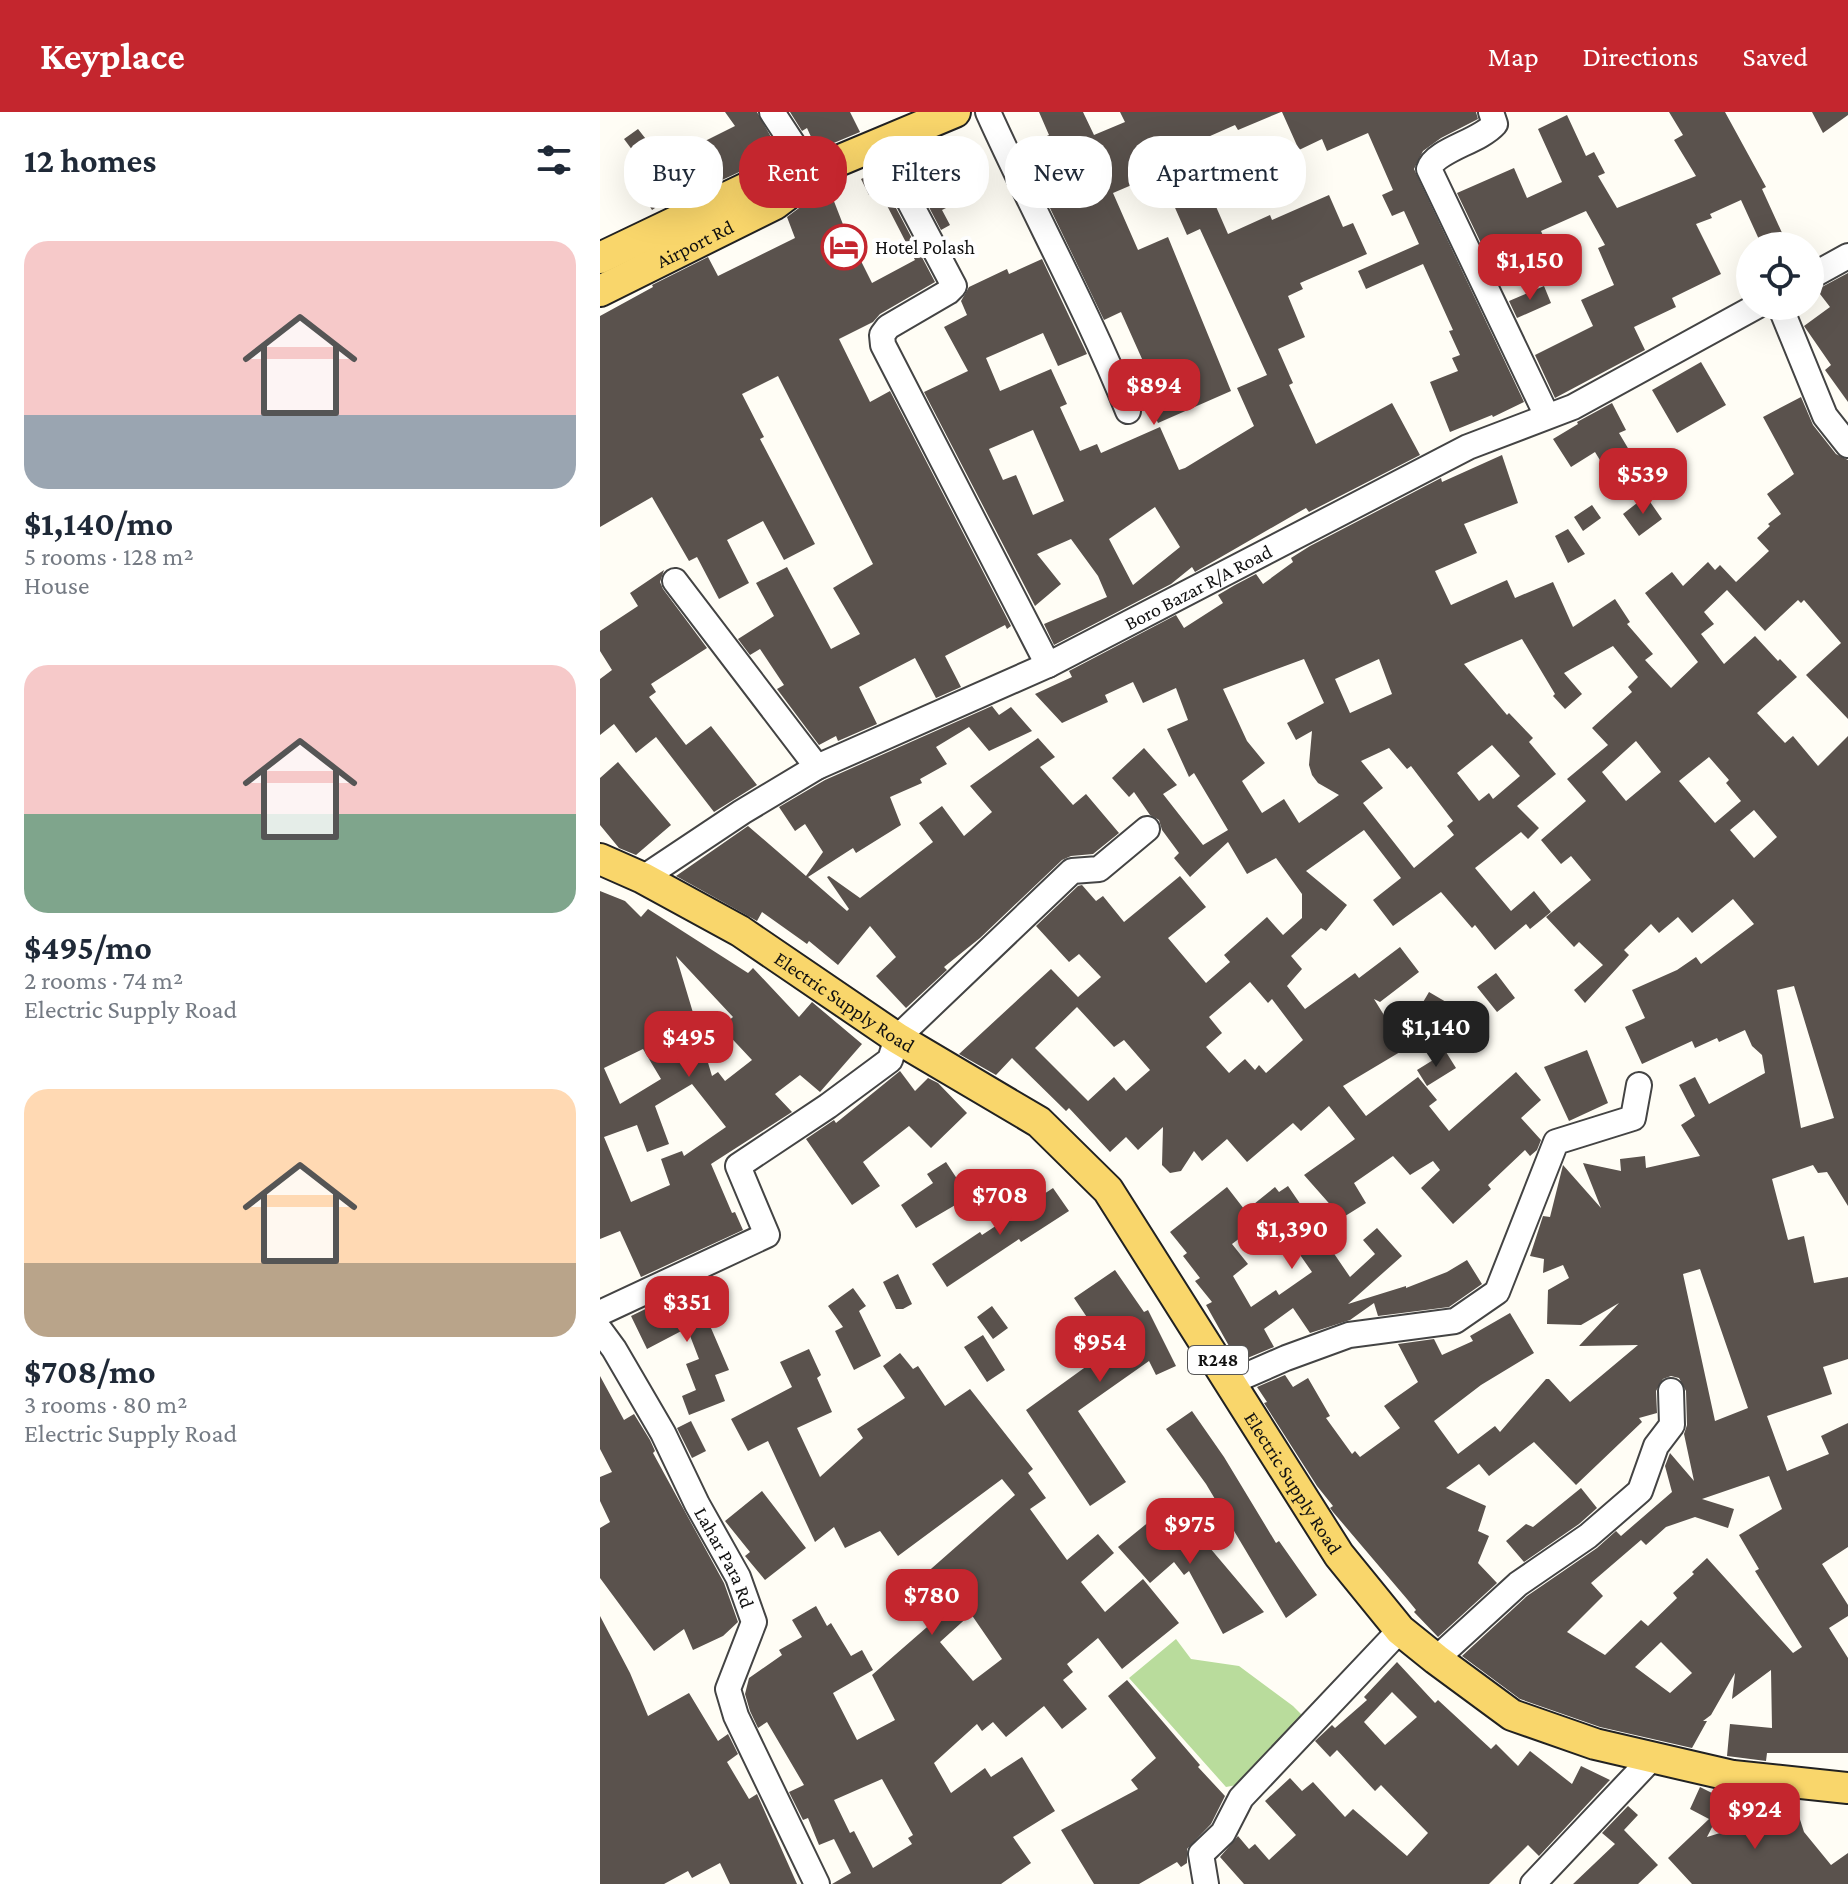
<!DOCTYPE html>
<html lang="en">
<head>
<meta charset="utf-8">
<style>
	:root { --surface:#fff; --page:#f2f2f3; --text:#1f2937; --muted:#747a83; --accent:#c4262e }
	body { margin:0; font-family:"Crimson Pro",serif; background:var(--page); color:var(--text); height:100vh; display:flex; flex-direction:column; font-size:30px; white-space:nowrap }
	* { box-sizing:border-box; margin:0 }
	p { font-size:26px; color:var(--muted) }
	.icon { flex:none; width:44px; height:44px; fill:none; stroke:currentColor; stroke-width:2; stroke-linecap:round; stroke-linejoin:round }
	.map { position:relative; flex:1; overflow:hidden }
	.drawer { display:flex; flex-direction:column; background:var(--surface); width:600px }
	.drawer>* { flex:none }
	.banner { position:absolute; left:24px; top:24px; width:760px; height:72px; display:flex; gap:16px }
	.controls { position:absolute; left:1136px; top:120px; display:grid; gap:16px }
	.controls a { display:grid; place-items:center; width:88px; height:88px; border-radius:50%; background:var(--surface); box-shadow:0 8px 32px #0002; font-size:40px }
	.price { position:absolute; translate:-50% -68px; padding:0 18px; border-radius:16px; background:var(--accent); color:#fff; font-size:26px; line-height:52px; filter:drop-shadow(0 2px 4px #0008) }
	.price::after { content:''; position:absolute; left:50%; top:48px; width:24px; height:18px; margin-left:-12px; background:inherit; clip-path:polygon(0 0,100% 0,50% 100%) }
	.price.active { background:#222; color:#fff }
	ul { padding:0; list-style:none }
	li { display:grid; align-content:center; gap:16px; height:424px; padding:0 24px }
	li span { display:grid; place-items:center; height:248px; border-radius:24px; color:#555 }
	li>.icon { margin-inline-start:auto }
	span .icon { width:144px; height:144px; fill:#fffc; stroke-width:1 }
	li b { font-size:34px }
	h2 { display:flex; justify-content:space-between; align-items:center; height:96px; padding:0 24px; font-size:34px }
	.tag { padding:0 28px; border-radius:32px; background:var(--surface); box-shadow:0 8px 32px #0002; font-size:28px; line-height:72px }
	.tag.active { background:var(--accent); color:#fff }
	header { display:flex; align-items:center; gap:48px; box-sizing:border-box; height:112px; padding:0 40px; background:var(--accent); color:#fff }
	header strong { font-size:38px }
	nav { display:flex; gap:44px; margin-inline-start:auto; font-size:28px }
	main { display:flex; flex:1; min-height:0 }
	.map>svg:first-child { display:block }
	.forest { fill:#b9dc9c }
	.building { fill:#5a524d; fill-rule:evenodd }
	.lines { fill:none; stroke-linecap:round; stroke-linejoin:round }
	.minor-casing { stroke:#444; stroke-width:28 }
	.major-casing { stroke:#222; stroke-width:34 }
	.minor { stroke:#fff; stroke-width:24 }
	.major { stroke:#f9d66b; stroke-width:30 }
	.labels { text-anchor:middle; stroke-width:8; stroke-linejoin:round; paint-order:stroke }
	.shield { fill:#fff; stroke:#585858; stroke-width:2 }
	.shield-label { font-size:18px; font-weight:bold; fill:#111 }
	.street-label { font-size:20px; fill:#111; stroke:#fff }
	.poi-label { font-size:20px; fill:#111; stroke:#fff; text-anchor:start }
</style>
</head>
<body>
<header>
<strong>Keyplace</strong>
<nav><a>Map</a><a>Directions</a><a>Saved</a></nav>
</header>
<main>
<section class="drawer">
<h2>12 homes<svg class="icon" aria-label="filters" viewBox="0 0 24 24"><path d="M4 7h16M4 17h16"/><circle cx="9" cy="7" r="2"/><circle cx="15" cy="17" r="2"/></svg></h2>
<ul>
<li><span style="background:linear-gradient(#f6c9c9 70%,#9aa5b1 0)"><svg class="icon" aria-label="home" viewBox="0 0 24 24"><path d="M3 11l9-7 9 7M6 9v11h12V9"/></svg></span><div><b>$1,140/mo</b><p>5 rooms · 128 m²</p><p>House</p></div></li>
<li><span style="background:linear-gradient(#f6c9c9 60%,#7fa58c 0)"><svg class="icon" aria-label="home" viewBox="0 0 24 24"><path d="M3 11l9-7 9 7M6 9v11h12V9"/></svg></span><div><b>$495/mo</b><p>2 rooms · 74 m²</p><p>Electric Supply Road</p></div></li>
<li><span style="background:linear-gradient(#ffd9b3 70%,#b9a48a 0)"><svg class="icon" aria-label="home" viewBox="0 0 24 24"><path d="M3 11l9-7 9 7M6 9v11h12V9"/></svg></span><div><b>$708/mo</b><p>3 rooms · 80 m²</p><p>Electric Supply Road</p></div></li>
</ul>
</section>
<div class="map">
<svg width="1248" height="1772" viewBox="0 0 1248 1772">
	<rect width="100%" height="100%" fill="#fffdf5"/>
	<path class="forest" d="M576 1527 591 1547 639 1554 693 1594 708 1609 642 1672 626 1675 529 1566Z"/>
	<path class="building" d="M125 0H157L175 32 146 47 150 55 122 68 119 61 70 86 52 98 31 63 45 55 24 27 38 17 71 59 109 41 103 30 135 14Z
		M190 0H250L260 20 217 38 207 16 202 19Z
		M439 0H483L494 23 525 10 520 0H681L638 18 635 13 540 55 543 61 532 66 534 72 513 81 538 138 568 125 631 279 558 311 540 272 551 267 521 200 504 208 421 36 449 23Z
		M682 0H876L878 7 841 26 823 39 814 57 924 290 893 305 892 303 850 320 830 270 858 259 852 246 860 243 849 219 853 218 823 152 766 177 758 159 819 132 804 99 792 104 782 83 793 78 768 21 727 39 722 27 699 38Z
		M1069 0H1125L1166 75 1162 77 1188 134H1162L1141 88 1110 102 1112 106 1096 112 1121 162 1072 186 1076 195 1034 215 1045 238 955 286 935 243 993 214 981 188 1014 173 998 136 1005 133 986 99 941 119 955 151 940 158 929 134 891 152 857 81 914 56 927 86 962 70 938 17 967 3 986 44 994 40 1005 61 998 64 1017 96 1096 64 1074 28 1083 23Z
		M1212 0H1248V3L1223 21Z
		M319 35 323 45 315 49 330 77 342 71 352 93 342 98 350 113 341 118 301 42Z
		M277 60 335 170 280 202 273 210 239 227 270 290 290 279 411 514 407 517 405 513 345 544 361 575 336 586 315 546 259 575 277 612 238 629 236 624 219 633 177 577 184 573 160 537 150 543 138 527 174 504 156 471 187 455 231 537 260 522 233 476 273 452 178 264 142 282 164 325 160 327 215 432 184 448 163 409 127 428 149 471 119 487 97 445 89 449 52 385 0 415V204L53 175 52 173 108 145 118 164 195 126 187 105 215 84 230 79 244 115 272 171 315 148 279 78 269 83 261 67Z
		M607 74 628 122 670 103 672 108 729 83 743 115 753 111 767 142 700 171 703 177 688 184 705 225 678 237 693 271 689 273 716 332 792 291 820 343 709 400 706 396 595 460 592 455 571 472 454 533 444 512 507 485 498 464 471 427 437 442 461 472 435 494 324 280 368 259 344 215 367 203 361 189 369 175 407 157 409 162 442 147 487 242 458 254 443 221 386 246 400 279 451 257 467 292 460 295 480 339 497 332 501 341 560 315 579 358 585 356 654 314 637 276 667 263 600 117 587 123 572 89ZM433 318 464 389 433 403 416 363 403 368 389 337ZM555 395 580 435 533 473 509 427Z
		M1248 161V290L1225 258 1231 253 1204 214 1230 195 1220 182V176Z
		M944 174 951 191 917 206 909 189Z
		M1101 250 1126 293 1077 321 1052 278Z
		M1201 285 1213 313 1236 342 1248 348V607L1206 563 1241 531 1204 488 1201 491 1198 488 1165 519 1127 478 1104 500 1114 512 1101 522 1124 552 1155 524 1178 549 1180 547 1197 565 1157 601 1185 631 1193 624 1218 654 1248 624V1094L1227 1060 1218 1061 1213 1053 1172 1067 1188 1128 1204 1124 1214 1171 1248 1165V1247L1223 1255 1232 1282 1167 1304 1187 1359 1229 1342 1221 1324 1248 1311V1435L1222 1452 1248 1493V1504L1229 1516 1248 1546V1641H1167L1166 1649 1127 1644 1130 1612 1172 1616 1171 1558 1132 1587 1135 1561 1111 1603 1103 1609H1107L1092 1636 1000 1615 920 1587 862 1544 927 1484 997 1436 1016 1419 1021 1424 1072 1380 1065 1354 1070 1341 1094 1369 1084 1322 1087 1313 1086 1279 1079 1266 1071 1264 1063 1267 1056 1279 1057 1301 1039 1306 1042 1310 976 1373 934 1330 889 1364 879 1352 846 1376 886 1394 878 1419 889 1424 878 1451 897 1471 838 1525 814 1500 816 1498 807 1487 733 1400 730 1396 733 1394 717 1374 664 1291 667 1290 657 1275 685 1263 693 1275 708 1266 730 1304 726 1306 752 1342 755 1339 760 1345 800 1316 784 1294 818 1270 798 1232 834 1227 842 1243 873 1229 870 1224 910 1201 934 1241 881 1273 834 1309 858 1342 895 1314 900 1320 946 1267H949L970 1290 1038 1233 979 1234 1019 1191 981 1213 947 1212 948 1178 969 1166 963 1153 943 1161 944 1147 930 1144 943 1104 950 1105 963 1053 1001 1096 983 1051 1021 1059 1020 1047 1045 1044 1046 1056 1100 1044 1081 1013 1095 1004 1079 973 1095 965 1109 992 1165 961 1162 943 1152 934 1145 918 1119 930 1117 926 1095 936 1092 929 1042 952 1025 915 1045 906 1032 878 1077 858 1096 845 1101 852 1154 812 1133 787 1092 821 1078 805 1059 821 1051 812 1024 838 1029 843 985 891 974 878 1003 853 979 830 974 835 946 805 991 768 971 744 961 752 941 728 986 689 967 667 1008 633 992 616 1032 580 1028 575 1038 565 1013 534 964 561 982 582 965 597 953 584 955 582 922 527 864 552 907 603 909 601 933 626 929 630 956 662 917 694 939 716 928 727 921 720 875 756 911 799 934 779 951 800 930 817 926 812 895 838 875 813 872 816 841 780 793 814 773 788 801 766 764 718 706 759 747 793 726 819 721 816 691 844 702 857 687 874 705 897 755 861 759 866 800 835 819 860 780 890 774 887 805 937 743 974 766 1004 818 965 837 988 829 994 849 1019 916 960 941 988 921 1006 941 1028 937 1038 930 1044 925 1038 888 1073 891 1077 853 1112 821 1076 840 1058 833 1049 810 1063 793 1044 754 1071 766 1091 742 1106 704 1063 755 1027 729 994 701 1019 693 1011 647 1050 627 1027 602 1049 594 1039 581 1059 570 1061 562 1053 563 1015 538 1038 526 1025 510 1040 469 996 466 999 412 946 396 963 359 942 451 857 478 885 501 865 479 842 469 850 436 814 478 774 482 773 496 789 503 784 524 810 580 764 606 795 568 826 606 871 630 850 624 843 667 805 683 823 702 806V782L676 746 647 762 628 730 590 765 574 746 579 741 562 718 559 708 550 703 534 680 529 685 512 666 544 636 577 673 563 682 603 733 628 718 594 661 589 665 567 617 588 608 576 576 543 591 533 570 505 583 508 590 462 611 435 582 472 565 469 559 576 503 584 516 623 491 618 483 635 473 656 462 663 472 693 450 691 446 710 434 841 366 842 370 902 343 918 391 864 412 877 441 835 459 851 493 907 468 915 486 953 470 973 515 1015 487 1030 510 1027 512 1053 542 1045 548 1071 576 1098 550 1045 481 1072 460 1083 474 1108 450 1115 458 1120 453 1136 470 1169 439 1157 426 1170 414 1168 412 1181 402 1167 382 1194 362 1163 305ZM704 547 724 591 687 611 696 628 712 619 709 653 712 663 718 671 739 683 699 711 684 687 662 701 642 669 665 651 647 629 623 577ZM779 547 792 582 750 601 735 567ZM1036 629 1061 660 1026 689 1002 660ZM892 633 920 664 893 687 889 681 879 689 857 661ZM789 636 807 657 811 654 853 709 847 714 854 723 814 756 763 691 783 676 761 649ZM1109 645 1129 668 1126 671 1141 689 1115 711 1079 669ZM1154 698 1177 725 1154 746 1130 718ZM650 870 668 891 672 887 703 928 666 961 659 953 655 958 645 947 629 961 606 935 622 921 609 905ZM1194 874 1234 1006 1201 1016 1177 878ZM477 895 514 935 524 928 550 958 526 979 514 965 488 989 435 936ZM1100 1157 1148 1296 1115 1309 1083 1162ZM1169 1364 1182 1397 1139 1423 1159 1457 1155 1459 1202 1535 1193 1541 1107 1446 1092 1460 1094 1462 1073 1481 1077 1486 1048 1514 1041 1508 1005 1543 967 1520 1003 1484 991 1471 1041 1428 1046 1433 1066 1415 1095 1405 1128 1416 1134 1397 1102 1387ZM1061 1530 1092 1561 1070 1581 1035 1555Z
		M1012 291 1026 318 1019 321 1035 348 1009 363 995 340 971 355 953 327 978 312 977 310Z
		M1046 384 1062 407 1039 424 1023 402Z
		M992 393 1001 406 983 419 974 405Z
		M968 417 985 442 968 451 955 424Z
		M64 458 60 470 63 477 107 536 51 572 56 580 49 585 86 633 111 614 157 673 114 700 56 625 36 641 14 612 0 623V567L12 558 0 539V519L38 494 30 481Z
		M392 594 399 603 411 595 432 619 389 639 369 615 336 635 347 652 320 667 322 671 290 685 301 713 256 741 253 736 208 765 247 799 249 797 227 765 229 764 260 786 333 730 319 711 342 694 364 724 392 700 370 674 438 626 455 645 440 655 473 693 486 682 519 721 493 742 471 744 462 748 380 826 344 855 347 858 306 896 276 864 296 845 270 814 238 853 209 829 207 832 162 800 157 809 76 764 148 714 206 764 223 740 205 712 195 719 179 695 225 668Z
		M18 650 71 713 36 743 19 736 0 713V666Z
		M0 779 25 789 41 805 48 797 148 861 153 856 199 905 212 890 262 932 220 980 200 963 175 982 192 1000 111 1052 132 1101 135 1100 143 1118 41 1165 20 1119 0 1127ZM76 844 133 905 121 915 152 948 125 969 118 960 112 964ZM43 937 61 967 20 992 4 956ZM92 972 126 1015 84 1044 82 1039 61 1047 70 1073 31 1090 4 1025 37 1013 47 1040 69 1032 55 994Z
		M896 861 915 886 897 900 877 875Z
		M829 880 870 904 852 933 812 909Z
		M987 938 1008 991 969 1009 944 955Z
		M846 940 856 956 827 974 817 958Z
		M300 959 315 979 328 966 338 971 367 1001 331 1036 309 1014 263 1050 280 1074 252 1093 206 1027 234 1008 236 1011Z
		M346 1050 369 1085 316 1116 301 1093 333 1071 327 1062Z
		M688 1074 750 1165 775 1142 763 1128 777 1116 802 1144 748 1192 806 1174V1176L847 1160 867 1148 882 1172 849 1195 778 1204 774 1191 750 1208 710 1221 693 1196 664 1217 674 1235 638 1250 606 1193 612 1190 595 1169 600 1166 583 1144 587 1141 570 1120 627 1075 644 1097 647 1094 649 1096 675 1075 679 1080ZM665 1107 671 1115 677 1110 712 1160 679 1183 676 1178 651 1195 633 1164 648 1152 632 1132Z
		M453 1076 469 1099 421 1130 419 1127 347 1175 332 1152 380 1120 382 1123Z
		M515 1158 544 1200 548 1198 576 1254 556 1263 549 1249 478 1299 526 1370 490 1394 426 1298 509 1238 474 1186Z
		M298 1162 312 1192 303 1197H296L283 1170Z
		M93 1174 129 1258 115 1263 125 1289 89 1303 82 1284 96 1278 86 1252 99 1247 87 1216 47 1237 31 1204Z
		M253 1176 266 1194 259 1199 281 1244 254 1258 235 1219 243 1215 228 1194Z
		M392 1194 408 1216 393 1227 377 1205Z
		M383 1223 405 1258 387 1270 364 1235Z
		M209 1237 221 1263 217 1266 232 1300 197 1316 220 1365 263 1326 257 1317 305 1286 283 1254 300 1241 313 1257 318 1254 345 1294 370 1277 433 1357 428 1361 446 1386 430 1397 467 1448 498 1422 514 1441 481 1470 505 1500 543 1467 579 1511 522 1557 498 1526 467 1552 473 1560 463 1568 487 1597 462 1617 444 1594 406 1625 393 1610 382 1619 377 1612 334 1651 351 1681 385 1656 391 1665 422 1645 455 1699 413 1725 431 1751 401 1772H232L251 1761 234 1727 219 1733 208 1706 203 1708 189 1680 204 1673 167 1610 158 1616 150 1599 145 1582 149 1566 182 1543 179 1538 202 1525 192 1508 216 1494 227 1514 231 1511 251 1544 262 1538 273 1558 233 1581 257 1628 295 1608 272 1563 342 1502 315 1471 415 1383 402 1367 298 1444 280 1419 245 1436 234 1415 215 1430 168 1329 148 1339 131 1307 192 1275 180 1250ZM371 1502 402 1547 373 1569 340 1530ZM282 1667 313 1723 308 1726 312 1732 273 1756 254 1719 250 1721 234 1688Z
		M0 1264 24 1308 34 1302 50 1328 55 1339 53 1341 124 1471 138 1510 123 1524 93 1538 84 1517 54 1539 0 1466V1416L10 1410 0 1389V1365L12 1360 0 1337Z
		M592 1299 624 1345 676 1431 679 1429 717 1483 686 1506 606 1372 566 1317Z
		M91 1309 106 1339 92 1346 77 1316Z
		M981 1376 997 1396 979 1412 924 1450 906 1429 926 1412 933 1415Z
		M162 1379 206 1436 165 1468 145 1444 150 1440 125 1409Z
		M572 1391 664 1500 623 1522 589 1459 584 1463 574 1450 550 1471 518 1435Z
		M0 1504 30 1561 48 1604 89 1581 118 1629 128 1622 138 1642 127 1650 149 1687 157 1682 197 1772H130L120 1751 92 1766 88 1759 64 1772H0Z
		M797 1550 835 1591 838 1588 891 1637 896 1632 918 1654 930 1639 972 1672 981 1654 1010 1668 1008 1670 939 1744 928 1733 889 1772H644L620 1745 638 1724 649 1737 655 1732 669 1748 696 1723 665 1689 690 1666 702 1679 713 1670 745 1705 753 1697 807 1744 828 1721 781 1673 775 1679 737 1638 730 1645 715 1629 732 1613 735 1616 767 1588 764 1585ZM792 1580 817 1605 785 1633 764 1610Z
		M527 1568 600 1653 598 1655 625 1684 611 1712 587 1737V1751L581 1755 577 1750 539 1772H494L461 1718 538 1677 531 1668 556 1646 508 1584Z
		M1100 1675 1126 1688 1107 1725 1162 1708 1161 1703 1195 1692 1204 1720 1231 1753 1248 1741V1772H1092L1068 1746 1109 1707 1090 1697Z
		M1028 1694 1038 1703 1024 1718 1058 1753 1038 1772H973L1015 1732 1002 1721Z"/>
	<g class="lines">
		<g class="minor-casing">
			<g id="minor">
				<path d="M172 0 210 58"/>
				<path d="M388 0C433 100 487 197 528 299"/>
				<path d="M891 0 895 12C879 30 835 38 829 57L947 304"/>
				<path d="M279 32 354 174 348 180 288 215 282 223 283 233 448 553"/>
				<path d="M1210 165 1248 144"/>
				<path d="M1180 194 1225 304 1248 333"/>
				<path d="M75 469 217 655"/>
				<path id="s1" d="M43 766 142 700 217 655 448 553 868 335 973 295 1157 194"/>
				<path d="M0 1201 167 1123 138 1054 228 994 290 948 297 926 472 759 499 757 547 717"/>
				<path id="s2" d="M0 1218 14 1237 63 1321 97 1392 138 1465 154 1510 128 1577 136 1604 217 1772"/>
				<path d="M631 1270 686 1246 749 1223 855 1209 897 1180 956 1030 1033 1006 1039 973"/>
				<path d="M836 1547 918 1472 988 1424 1040 1379 1056 1334 1072 1313 1071 1279"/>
				<path d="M606 1772 601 1742 623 1721 641 1686 800 1518"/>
				<path d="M933 1772 1053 1645"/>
			</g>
		</g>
		<g class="major-casing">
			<g id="major">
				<path d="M0 146 159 70 226 54 355 0"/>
				<path id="s3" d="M0 179 175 92 215 62"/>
				<path id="s4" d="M0 747 43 766 140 819 297 926 439 1010 508 1078 739 1443 800 1518 836 1547 912 1603 995 1632 1133 1664 1248 1676"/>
			</g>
		</g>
		<use href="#minor" class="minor"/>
		<use href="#major" class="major"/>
	</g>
	<defs>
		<g id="hotel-ring" transform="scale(2.3)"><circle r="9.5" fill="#fff" stroke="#c4262e" stroke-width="1.5"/><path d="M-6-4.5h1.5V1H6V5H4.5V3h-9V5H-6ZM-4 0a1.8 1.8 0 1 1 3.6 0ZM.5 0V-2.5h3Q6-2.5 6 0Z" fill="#c4262e"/></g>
	</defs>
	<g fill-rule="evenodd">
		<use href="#hotel-ring" x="244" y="135"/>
	</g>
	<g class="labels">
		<rect class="shield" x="588" y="1234" width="60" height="28" rx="6"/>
		<g class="shield-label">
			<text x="618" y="1254">R248</text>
		</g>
		<g class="street-label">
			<text dy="7" stroke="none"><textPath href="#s3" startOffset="106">Airport Rd</textPath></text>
			<text dy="7" stroke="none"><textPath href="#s1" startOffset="628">Boro Bazar R/A Road</textPath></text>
			<text dy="7" stroke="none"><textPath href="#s4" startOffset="284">Electric Supply Road</textPath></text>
			<text dy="7" stroke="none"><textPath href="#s4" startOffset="956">Electric Supply Road</textPath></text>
			<text dy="7" stroke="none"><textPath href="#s2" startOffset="260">Lahar Para Rd</textPath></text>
		</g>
		<g class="poi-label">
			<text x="275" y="142">Hotel Polash</text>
		</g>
	</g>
</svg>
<div class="controls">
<a><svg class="icon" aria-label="locate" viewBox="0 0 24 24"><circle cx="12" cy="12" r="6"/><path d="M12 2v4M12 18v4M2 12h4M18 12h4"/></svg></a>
</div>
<b class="price" style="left:930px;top:190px">$1,150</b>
<b class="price" style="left:554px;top:315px">$894</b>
<b class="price" style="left:1043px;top:404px">$539</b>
<b class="price active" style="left:836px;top:957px">$1,140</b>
<b class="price" style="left:89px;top:967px">$495</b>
<b class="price" style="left:400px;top:1125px">$708</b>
<b class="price" style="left:692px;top:1159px">$1,390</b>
<b class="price" style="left:87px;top:1232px">$351</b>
<b class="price" style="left:500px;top:1272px">$954</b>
<b class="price" style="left:590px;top:1454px">$975</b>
<b class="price" style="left:332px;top:1525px">$780</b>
<b class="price" style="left:1155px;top:1739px">$924</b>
<div class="banner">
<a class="tag">Buy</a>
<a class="tag active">Rent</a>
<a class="tag">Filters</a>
<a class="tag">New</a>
<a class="tag">Apartment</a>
</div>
</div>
</main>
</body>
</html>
